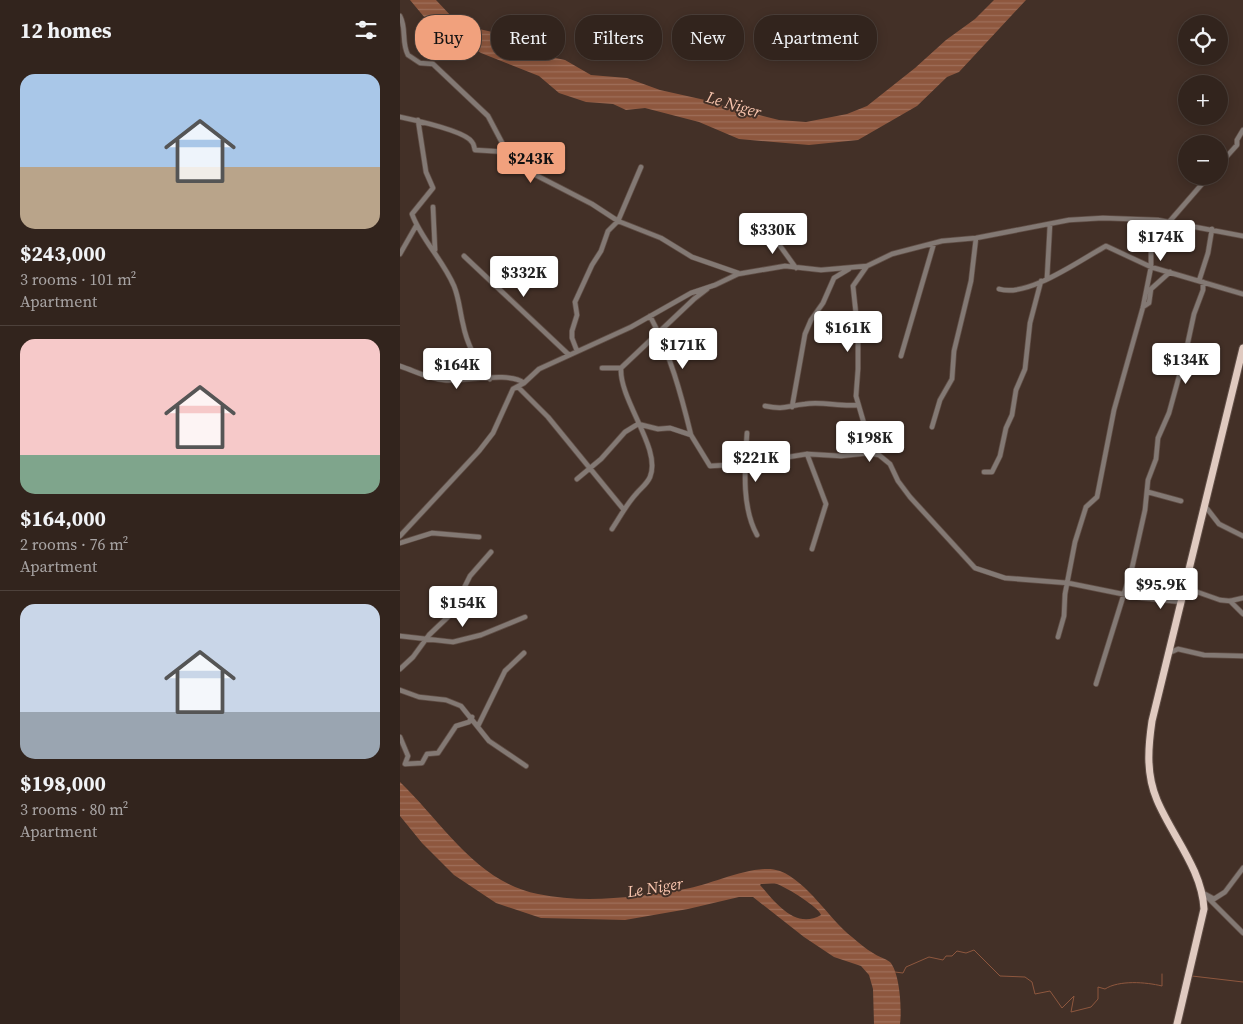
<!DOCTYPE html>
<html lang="en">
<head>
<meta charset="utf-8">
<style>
	:root { --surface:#32241d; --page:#3a2c26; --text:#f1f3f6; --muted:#a8a4a4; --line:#4d413b; --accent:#f1a17d }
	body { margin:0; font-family:"Source Serif 4",serif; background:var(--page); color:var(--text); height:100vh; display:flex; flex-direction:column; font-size:19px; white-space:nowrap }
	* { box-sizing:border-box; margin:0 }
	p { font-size:16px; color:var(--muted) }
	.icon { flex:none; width:28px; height:28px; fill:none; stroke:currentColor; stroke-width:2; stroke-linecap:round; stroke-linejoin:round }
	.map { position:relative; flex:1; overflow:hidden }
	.side { display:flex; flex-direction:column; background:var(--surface); width:400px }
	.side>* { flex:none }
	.top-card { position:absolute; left:15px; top:15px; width:475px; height:45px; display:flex; gap:10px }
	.buttons { position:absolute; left:778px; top:15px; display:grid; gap:10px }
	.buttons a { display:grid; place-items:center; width:50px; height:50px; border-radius:50%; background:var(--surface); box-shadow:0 2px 12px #0003,0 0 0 1px var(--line); font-size:25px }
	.price { position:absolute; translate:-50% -42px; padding:0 11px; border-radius:5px; background:#fff; color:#222; font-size:16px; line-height:32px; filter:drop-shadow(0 1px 2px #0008) }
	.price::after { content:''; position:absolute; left:50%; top:30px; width:15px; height:11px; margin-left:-8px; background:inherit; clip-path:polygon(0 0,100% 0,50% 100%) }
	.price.selected { background:var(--accent); color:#111 }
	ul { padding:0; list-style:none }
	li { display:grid; align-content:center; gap:10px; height:265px; padding:0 20px }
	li+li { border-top:1px solid var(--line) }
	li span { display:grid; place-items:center; height:155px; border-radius:15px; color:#555 }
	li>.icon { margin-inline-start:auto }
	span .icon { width:90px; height:90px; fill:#fffc; stroke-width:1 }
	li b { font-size:21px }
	h2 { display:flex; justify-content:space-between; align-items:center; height:60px; padding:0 20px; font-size:21px }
	.chip { padding:0 18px; border-radius:20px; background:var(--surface); box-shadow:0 2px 12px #0003,0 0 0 1px var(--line); font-size:18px; line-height:45px }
	.chip.selected { background:var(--accent); color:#111 }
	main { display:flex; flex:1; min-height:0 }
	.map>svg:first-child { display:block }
	.water { fill:url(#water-rules); fill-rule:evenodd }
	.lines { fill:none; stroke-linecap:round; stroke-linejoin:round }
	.stream { stroke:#8e573e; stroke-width:1 }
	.minor-casing { stroke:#604e46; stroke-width:6 }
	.trunk-casing { stroke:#604e46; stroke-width:9 }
	.minor { stroke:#837974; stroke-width:4.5 }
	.trunk { stroke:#e0cac0; stroke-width:7 }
	.labels { text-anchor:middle; stroke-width:4; stroke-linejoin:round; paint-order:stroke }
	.water-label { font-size:16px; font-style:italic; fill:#f9c5ae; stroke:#433027 }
</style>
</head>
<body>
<main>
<section class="side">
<h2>12 homes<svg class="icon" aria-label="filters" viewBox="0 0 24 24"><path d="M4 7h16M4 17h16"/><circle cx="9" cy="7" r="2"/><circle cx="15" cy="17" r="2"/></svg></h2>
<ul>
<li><span style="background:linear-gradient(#a9c7e8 60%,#b9a48a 0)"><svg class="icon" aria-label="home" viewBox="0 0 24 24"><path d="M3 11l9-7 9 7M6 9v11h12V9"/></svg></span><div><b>$243,000</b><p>3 rooms · 101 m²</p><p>Apartment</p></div></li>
<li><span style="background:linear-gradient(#f6c9c9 75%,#7fa58c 0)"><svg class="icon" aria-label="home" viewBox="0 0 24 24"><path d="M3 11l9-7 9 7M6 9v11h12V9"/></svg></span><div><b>$164,000</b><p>2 rooms · 76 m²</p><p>Apartment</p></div></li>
<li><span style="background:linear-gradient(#c9d6e8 70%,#9aa5b1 0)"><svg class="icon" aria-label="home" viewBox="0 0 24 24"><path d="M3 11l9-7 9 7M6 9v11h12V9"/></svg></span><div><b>$198,000</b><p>3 rooms · 80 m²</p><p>Apartment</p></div></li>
</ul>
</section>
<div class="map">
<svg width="843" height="1024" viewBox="0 0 843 1024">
	<defs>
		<pattern id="water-rules" width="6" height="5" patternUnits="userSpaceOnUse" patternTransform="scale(1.25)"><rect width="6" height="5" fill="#8e573e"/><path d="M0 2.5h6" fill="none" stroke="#9f6f5a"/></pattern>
	</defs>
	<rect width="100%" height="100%" fill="#433027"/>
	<path class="water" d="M10 0H36L52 17 66 26 101 34 151 57 165 60 191 75 227 78 260 90 305 100 347 112 379 120 406 122 447 114 467 106 515 68 546 40 575 19 594 0H626L559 72 547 77 517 106 458 140 409 145 339 139 299 122 245 108 226 110 213 104 186 102 159 93 139 76 81 53 25 18Z
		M0 782C42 822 76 882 138 894 186 904 237 897 285 889 311 885 356 862 380 871 408 882 429 919 452 937 459 943 466 949 473 953 478 957 485 958 490 962 500 973 502 1010 500 1024H474L473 989 469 975 461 966 434 957 404 937 353 897H339L288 909 225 920 141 918 96 903 54 875 22 843 0 816ZM361 884C366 884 372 883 377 884 386 887 420 908 421 915 395 930 375 902 360 885Z"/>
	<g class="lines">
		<path class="stream" d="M495 972 503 973 506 967 529 957 543 960 546 956H552L557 951 566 953 574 950 600 976 625 977 632 982 635 994 650 991 662 1008 674 996 671 1012 691 1007 698 999V987L705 989C719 980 746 982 762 986V974
			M792 976 843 982"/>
		<g class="minor-casing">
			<path id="minor" d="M0 16C7 29 1 42 8 55L20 63 33 64 88 116 107 152 122 168 192 204 218 221 261 238 292 257 338 273
				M0 117C14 120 65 131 72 142 74 144 74 147 75 150L107 152
				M18 120 26 172 33 188 12 214C21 239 43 260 54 286 59 298 60 312 63 324 67 345 77 363 90 379
				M819 165 837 145V140L843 130
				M33 207 35 250
				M769 222 809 176
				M376 228 378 243 396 268
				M0 254 16 226
				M64 256 169 355
				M647 278 650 224
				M799 281 808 253 812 229
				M599 289C628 298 680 260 706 246L751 267 843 294
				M743 307 749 303 751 289 770 272
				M250 316C270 353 281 394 291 435
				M177 351 172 338V331L177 315 175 302 192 265 201 251 208 231 218 221 241 167
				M501 356 534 243
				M0 366C15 371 29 379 44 380 65 382 109 371 124 383
				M202 368H221L294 299 307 289
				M118 387 148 417 224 510
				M365 406C385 410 386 406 405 404 422 401 440 407 457 405
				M392 407 405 334 411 320 423 303 434 278 449 269
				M532 427 540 400 552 379 554 351 571 281 576 238
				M347 433C345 466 341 506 357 535
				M457 453 465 427 456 396 458 369V333L453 286 467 266
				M407 454 426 504 412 549
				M584 472H592L600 456 606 428 612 415 616 390 625 369 630 323 641 281
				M177 479 201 459 225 432 238 424 258 429 270 428 291 435 310 466 345 464 407 454 441 456 469 453 479 455 490 464 498 481 510 497 575 568 605 578 668 583 742 598 782 602
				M748 492 781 501
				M805 506 819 524 843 536
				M212 529C220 517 226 505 236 494 241 488 247 484 250 477 262 449 219 400 221 368
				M0 536 79 451 93 433 113 389 124 383 139 369 231 327 291 293 315 285 338 274 385 266 421 270 467 266 492 254 542 241 576 238 669 220 703 218 758 220 843 236
				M0 543 32 533 79 537
				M786 588 820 600 830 601 843 598
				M830 601 843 614
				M0 636 53 642 81 635 125 617
				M658 637 664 616 665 594 675 542 686 507 697 497 714 410 743 307 751 267V249L758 220
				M769 653 778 649 804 655 843 656
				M0 669 13 657 29 635 51 614 70 576 91 552
				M696 684 732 568 745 510 748 480 756 459 758 438 769 413 786 351 794 314 803 290V282
				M0 690 19 697 46 700 61 706 89 741 126 766
				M78 726 105 671 124 653
				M0 737 8 756 5 764 22 763 27 754 38 753 56 726 69 722 72 717
				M803 893 814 899 825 892 843 868
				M808 898 843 933"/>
		</g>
		<g class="trunk-casing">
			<path id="trunk" d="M777 1024 804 909C802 869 772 836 757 800 746 774 748 748 752 721L843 348"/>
		</g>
		<use href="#minor" class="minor"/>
		<use href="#trunk" class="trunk"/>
	</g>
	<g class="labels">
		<g class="water-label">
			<text transform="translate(334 104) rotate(17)" y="6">Le Niger</text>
			<text transform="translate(255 887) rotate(-9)" y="6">Le Niger</text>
		</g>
	</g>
</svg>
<div class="buttons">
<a><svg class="icon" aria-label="locate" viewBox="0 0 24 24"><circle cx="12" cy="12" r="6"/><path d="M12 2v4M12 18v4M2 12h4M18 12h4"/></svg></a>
<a>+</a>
<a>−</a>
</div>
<b class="price selected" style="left:131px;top:184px">$243K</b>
<b class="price" style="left:373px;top:255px">$330K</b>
<b class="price" style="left:761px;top:262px">$174K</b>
<b class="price" style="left:124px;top:298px">$332K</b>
<b class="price" style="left:448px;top:353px">$161K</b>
<b class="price" style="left:283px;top:370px">$171K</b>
<b class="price" style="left:786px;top:385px">$134K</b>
<b class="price" style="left:57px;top:390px">$164K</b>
<b class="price" style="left:470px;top:463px">$198K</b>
<b class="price" style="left:356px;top:483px">$221K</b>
<b class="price" style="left:761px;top:610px">$95.9K</b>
<b class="price" style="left:63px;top:628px">$154K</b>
<div class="top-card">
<a class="chip selected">Buy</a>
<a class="chip">Rent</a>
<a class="chip">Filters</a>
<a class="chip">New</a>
<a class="chip">Apartment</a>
</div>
</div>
</main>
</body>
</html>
